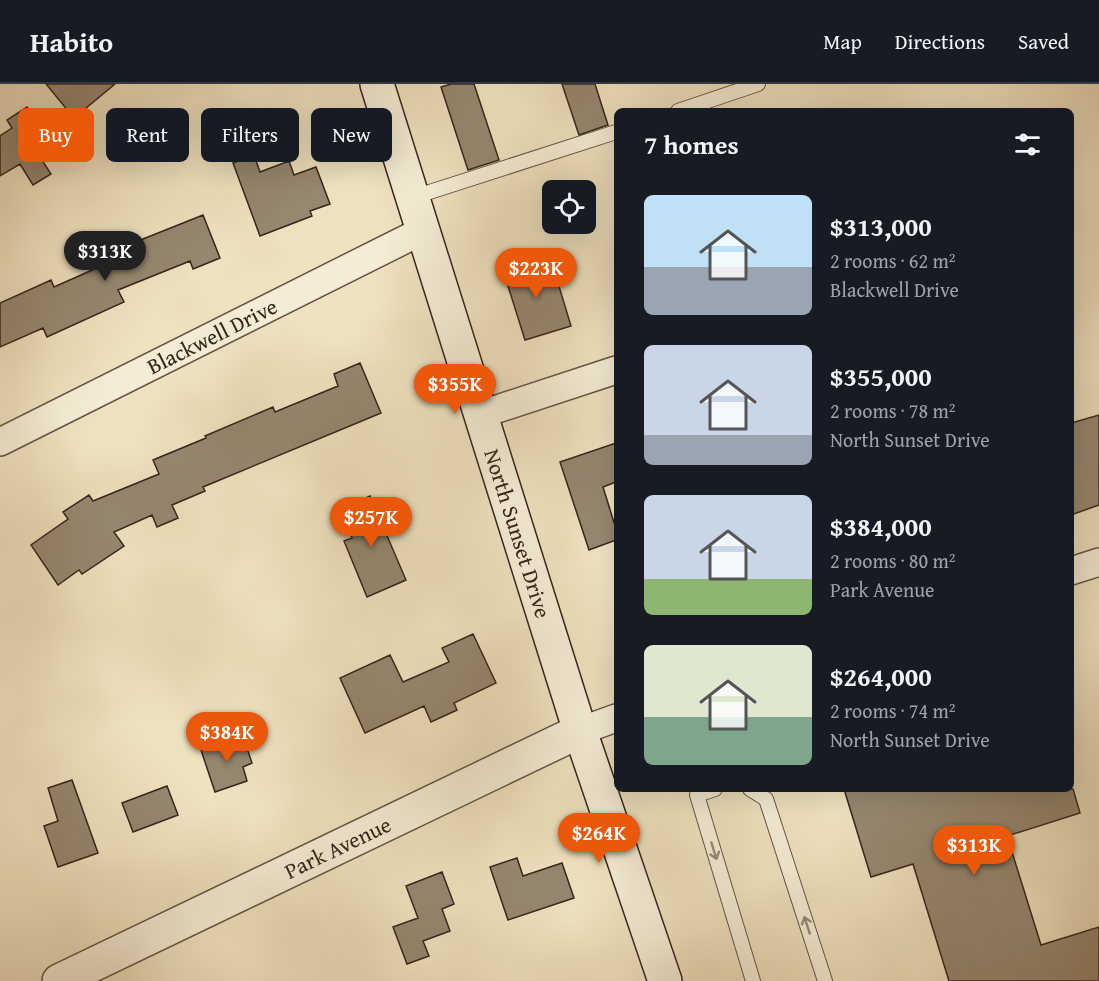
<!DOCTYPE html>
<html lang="en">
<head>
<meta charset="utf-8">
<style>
	:root { --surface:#171b24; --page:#242831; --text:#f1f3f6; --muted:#9ea1a6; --line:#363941; --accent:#ea580c }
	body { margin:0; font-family:"Gentium Book Plus",serif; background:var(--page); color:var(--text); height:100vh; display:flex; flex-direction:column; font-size:22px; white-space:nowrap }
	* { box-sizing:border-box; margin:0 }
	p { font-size:20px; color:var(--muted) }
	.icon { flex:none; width:33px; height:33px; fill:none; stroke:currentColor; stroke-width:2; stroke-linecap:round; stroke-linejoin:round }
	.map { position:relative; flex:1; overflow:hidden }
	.sheet { position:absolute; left:614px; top:24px; width:460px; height:684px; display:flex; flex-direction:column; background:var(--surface); border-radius:9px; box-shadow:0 6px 24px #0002 }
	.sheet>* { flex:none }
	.hud { position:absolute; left:18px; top:24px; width:506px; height:54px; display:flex; gap:12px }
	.fabs { position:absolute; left:542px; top:96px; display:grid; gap:12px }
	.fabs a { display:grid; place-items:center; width:54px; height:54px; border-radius:9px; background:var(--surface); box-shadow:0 6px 24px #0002; font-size:30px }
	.price { position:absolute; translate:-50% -51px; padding:0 14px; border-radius:21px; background:var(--accent); color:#fff; font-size:20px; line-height:39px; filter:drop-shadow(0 2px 3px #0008) }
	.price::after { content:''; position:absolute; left:50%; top:36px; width:18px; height:14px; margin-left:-9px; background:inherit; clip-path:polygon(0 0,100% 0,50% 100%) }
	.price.selected { background:#222; color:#fff }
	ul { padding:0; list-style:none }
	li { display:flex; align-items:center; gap:18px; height:150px; padding:0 30px }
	li span { display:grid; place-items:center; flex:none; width:168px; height:120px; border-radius:9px; color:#555 }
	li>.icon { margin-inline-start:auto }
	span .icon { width:72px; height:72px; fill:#fffc; stroke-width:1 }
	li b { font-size:26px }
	h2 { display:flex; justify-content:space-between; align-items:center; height:72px; padding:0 30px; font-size:26px }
	.pill { padding:0 21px; border-radius:9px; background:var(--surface); box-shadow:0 6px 24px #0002; font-size:21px; line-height:54px }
	.pill.selected { background:var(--accent); color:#fff }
	header { display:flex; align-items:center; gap:36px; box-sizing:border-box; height:84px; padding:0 30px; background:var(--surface); border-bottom:2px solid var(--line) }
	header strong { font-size:28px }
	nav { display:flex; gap:33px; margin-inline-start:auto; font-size:21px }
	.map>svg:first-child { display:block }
	.building { fill:#958770; stroke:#35251c; stroke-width:1.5 }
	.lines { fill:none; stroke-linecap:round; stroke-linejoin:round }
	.service-casing { stroke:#635444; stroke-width:16 }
	.minor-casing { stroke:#635444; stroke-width:30 }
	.tertiary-casing { stroke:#635444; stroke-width:36 }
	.secondary-casing { stroke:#35251c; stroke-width:36 }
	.service { stroke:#f4ecd5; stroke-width:14 }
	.minor { stroke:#f4ecd5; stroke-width:27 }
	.tertiary { stroke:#f4ecd5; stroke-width:33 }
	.secondary { stroke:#f4ecd5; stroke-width:33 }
	.oneway { stroke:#948878 }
	.labels { text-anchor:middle; stroke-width:5; stroke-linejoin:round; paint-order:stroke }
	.street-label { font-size:22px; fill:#35251c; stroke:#f4ecd5 }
</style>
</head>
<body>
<header>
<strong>Habito</strong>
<nav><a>Map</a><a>Directions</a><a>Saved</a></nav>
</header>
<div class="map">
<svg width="1099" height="897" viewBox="0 0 1099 897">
	<rect width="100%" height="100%" fill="#eee1be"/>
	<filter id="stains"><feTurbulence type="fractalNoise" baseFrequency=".00333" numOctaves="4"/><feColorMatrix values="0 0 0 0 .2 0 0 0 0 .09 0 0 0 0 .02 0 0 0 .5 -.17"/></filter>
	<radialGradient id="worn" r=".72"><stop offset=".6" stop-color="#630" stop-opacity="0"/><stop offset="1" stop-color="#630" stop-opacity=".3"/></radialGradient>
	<path class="building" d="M46 0H115L74 34Z
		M451 0H474L499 76 468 86 441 3Z
		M562 0H595L608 41 579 51Z
		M27 23 48 55 34 64 51 90 33 101 20 80 0 92V52L12 44 7 36Z
		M254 71 260 88 289 77 294 91 316 83 330 120 310 127 312 132 260 152 233 79Z
		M203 131 220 174 193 185 190 177 118 206 124 218 47 253 43 244 0 263V219L51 196 54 203 126 171 123 163Z
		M539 172 548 202 558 199 571 242 525 256 502 183Z
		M360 279 381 329 203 403 205 407 172 421 178 434 157 443 152 431 114 448 124 462 82 490 79 486 58 501 31 461 68 435 63 428 89 411 93 417 159 390 153 376 206 354 205 352 273 323 275 328 338 302 334 290Z
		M1099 331V421L1071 431V339Z
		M616 359V398L603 403 616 445V456L589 466 560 378Z
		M370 412 406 496 367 513 344 457 352 454 339 426Z
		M473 550 496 599 454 619 457 626 431 638 424 622 365 649 340 594 390 571 403 598 449 578 442 564Z
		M243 652 252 679 243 683 247 697 215 708 201 666Z
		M72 696 98 769 58 783 44 742 58 737 48 704Z
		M167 702 178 731 133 748 122 719Z
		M844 705H1073L1080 729 1007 752 1041 861 1099 843V897H949L913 780 871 793Z
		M517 774 523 792 562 779 574 814 508 836 490 783Z
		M442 788 454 820 442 825 450 847 423 857 429 872 407 880 393 843 418 834 406 802Z"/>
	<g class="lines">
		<g class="service-casing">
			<path id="service" d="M678 27 758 0
				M414 113 616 48
				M715 705 697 711 753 897
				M750 705 766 715 825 897"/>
		</g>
		<g class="minor-casing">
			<g id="minor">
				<path d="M482 330 616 286"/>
				<path id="s1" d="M0 358 424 146"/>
				<path d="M1071 487 1099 478"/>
				<path d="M580 647 616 634"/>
			</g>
		</g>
		<g class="tertiary-casing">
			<g id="tertiary">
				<path id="s2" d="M59 897 580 647"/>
			</g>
		</g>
		<g class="secondary-casing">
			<g id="secondary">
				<path id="s3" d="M377 0 580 647 665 897"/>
			</g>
		</g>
		<use href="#service" class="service"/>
		<use href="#minor" class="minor"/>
		<use href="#tertiary" class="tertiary"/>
		<use href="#secondary" class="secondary"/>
	</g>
	<defs><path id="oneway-shaft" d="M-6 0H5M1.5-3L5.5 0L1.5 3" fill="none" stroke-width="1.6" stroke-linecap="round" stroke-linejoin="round" transform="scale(1.5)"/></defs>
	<g class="oneway">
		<use href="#oneway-shaft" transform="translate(714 767) rotate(73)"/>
		<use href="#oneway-shaft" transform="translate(807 841) rotate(-108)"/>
	</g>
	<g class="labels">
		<g class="street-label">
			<text dy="8" stroke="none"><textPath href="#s1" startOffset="237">Blackwell Drive</textPath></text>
			<text dy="8" stroke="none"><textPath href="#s3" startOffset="471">North Sunset Drive</textPath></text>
			<text dy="8" stroke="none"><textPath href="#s2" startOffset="309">Park Avenue</textPath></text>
		</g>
	</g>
	<rect width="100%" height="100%" filter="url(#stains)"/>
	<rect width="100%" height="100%" fill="url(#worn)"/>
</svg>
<div class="fabs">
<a><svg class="icon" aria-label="locate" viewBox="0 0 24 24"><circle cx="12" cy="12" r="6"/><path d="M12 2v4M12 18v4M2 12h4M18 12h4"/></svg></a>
</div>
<b class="price selected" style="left:105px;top:198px">$313K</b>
<b class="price" style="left:536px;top:215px">$223K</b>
<b class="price" style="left:455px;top:331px">$355K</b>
<b class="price" style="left:371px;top:464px">$257K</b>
<b class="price" style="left:227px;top:679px">$384K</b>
<b class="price" style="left:599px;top:780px">$264K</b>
<b class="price" style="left:974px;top:792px">$313K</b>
<div class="hud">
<a class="pill selected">Buy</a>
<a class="pill">Rent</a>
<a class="pill">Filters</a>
<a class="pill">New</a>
</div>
<section class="sheet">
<h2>7 homes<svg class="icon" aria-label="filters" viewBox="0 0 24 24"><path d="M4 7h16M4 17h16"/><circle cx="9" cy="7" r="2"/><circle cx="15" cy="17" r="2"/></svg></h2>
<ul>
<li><span style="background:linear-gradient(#bfe0f5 60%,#9aa5b1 0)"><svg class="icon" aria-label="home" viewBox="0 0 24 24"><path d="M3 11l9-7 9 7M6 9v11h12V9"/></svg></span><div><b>$313,000</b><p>2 rooms · 62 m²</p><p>Blackwell Drive</p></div></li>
<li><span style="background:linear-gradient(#c9d6e8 75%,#9aa5b1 0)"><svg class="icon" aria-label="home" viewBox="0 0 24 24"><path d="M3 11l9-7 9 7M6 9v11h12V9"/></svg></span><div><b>$355,000</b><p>2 rooms · 78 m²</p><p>North Sunset Drive</p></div></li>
<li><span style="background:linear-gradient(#c9d6e8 70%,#8fb573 0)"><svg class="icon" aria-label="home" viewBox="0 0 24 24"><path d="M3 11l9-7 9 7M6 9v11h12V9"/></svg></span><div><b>$384,000</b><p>2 rooms · 80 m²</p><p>Park Avenue</p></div></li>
<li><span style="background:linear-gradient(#dfe7d0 60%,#7fa58c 0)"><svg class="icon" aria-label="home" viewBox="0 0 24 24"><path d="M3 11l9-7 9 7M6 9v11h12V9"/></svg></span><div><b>$264,000</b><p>2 rooms · 74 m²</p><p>North Sunset Drive</p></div></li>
</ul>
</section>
</div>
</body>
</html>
